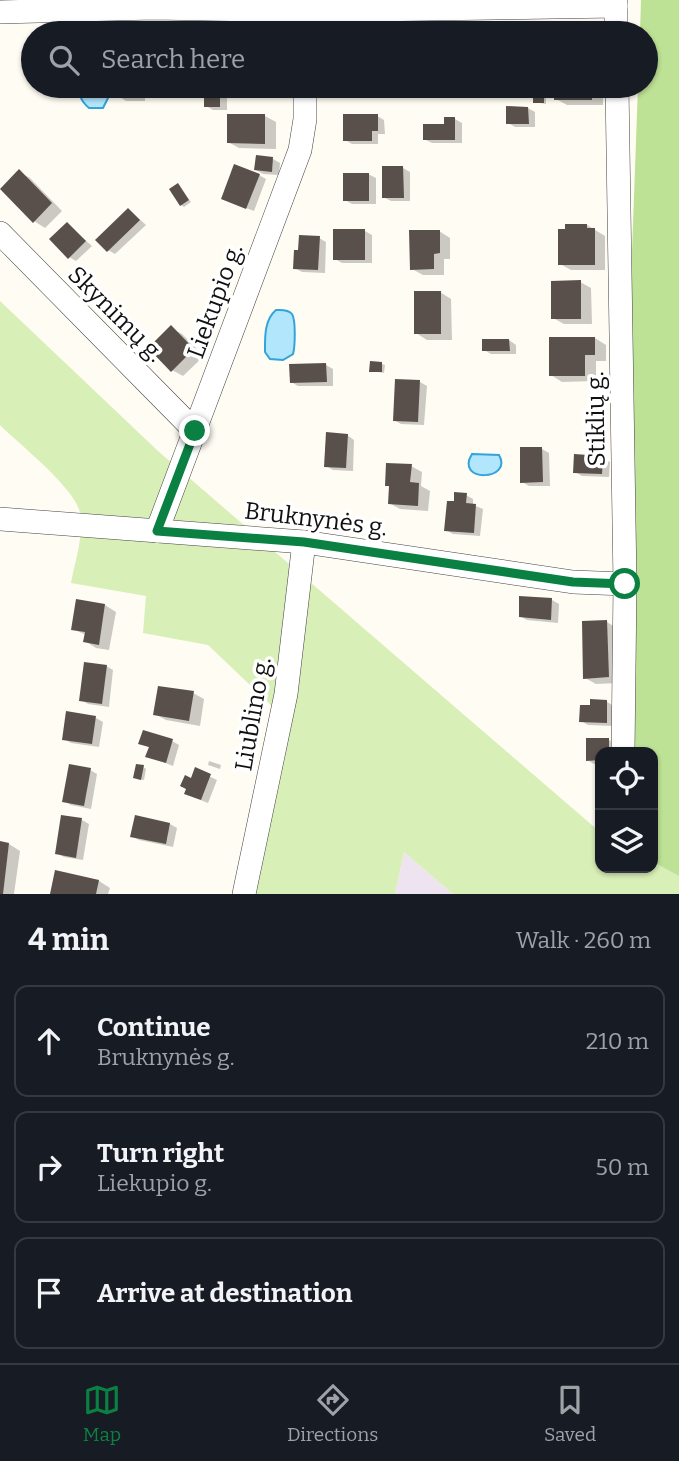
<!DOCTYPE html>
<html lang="en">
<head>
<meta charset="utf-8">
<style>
	body { margin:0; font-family:Bitter,serif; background:#242831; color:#f1f3f6 }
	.controls { position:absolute; right:21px; bottom:21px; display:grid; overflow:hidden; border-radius:14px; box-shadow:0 2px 5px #0004 }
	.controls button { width:63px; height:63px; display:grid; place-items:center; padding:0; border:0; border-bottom:2px solid #363941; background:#171b24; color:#f1f3f6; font:35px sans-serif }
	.stop { position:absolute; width:21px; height:21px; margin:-16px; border:5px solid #0b8043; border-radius:50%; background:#fff }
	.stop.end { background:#0b8043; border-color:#fff; box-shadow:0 2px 7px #0008 }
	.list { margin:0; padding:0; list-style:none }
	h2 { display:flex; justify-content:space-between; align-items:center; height:91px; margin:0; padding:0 28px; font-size:30px }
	h2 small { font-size:23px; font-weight:400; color:#9ea1a6 }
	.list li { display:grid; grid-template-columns:46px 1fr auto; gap:21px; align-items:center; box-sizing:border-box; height:112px; margin:0 14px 14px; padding:0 14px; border:2px solid #363941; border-radius:14px }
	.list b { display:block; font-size:26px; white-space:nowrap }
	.list p { margin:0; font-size:23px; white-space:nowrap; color:#9ea1a6 }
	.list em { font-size:23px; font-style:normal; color:#9ea1a6 }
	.icon { flex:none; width:38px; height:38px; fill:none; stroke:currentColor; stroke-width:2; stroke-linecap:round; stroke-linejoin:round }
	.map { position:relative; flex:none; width:679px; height:894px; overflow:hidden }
	.search { position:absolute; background:#171b24; box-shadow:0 2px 5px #0004; left:21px; right:21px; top:21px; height:77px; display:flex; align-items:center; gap:18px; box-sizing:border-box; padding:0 24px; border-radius:38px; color:#9ea1a6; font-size:26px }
	.sheet { height:469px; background:#171b24 }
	nav { display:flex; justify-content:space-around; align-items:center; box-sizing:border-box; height:98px; border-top:2px solid #363941; background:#171b24; font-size:19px; color:#9ea1a6 }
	nav a { display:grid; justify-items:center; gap:4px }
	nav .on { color:#0b8043 }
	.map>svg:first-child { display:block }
	.industrial { fill:#ede4ef }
	.green { fill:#d8efb7 }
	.forest { fill:#bde195 }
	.water { fill:#b2e6fc; stroke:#31a4db; stroke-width:2 }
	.shadow { fill:#0003 }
	.building { fill:#5a504b }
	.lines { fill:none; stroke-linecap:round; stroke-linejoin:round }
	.minor-casing { stroke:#434343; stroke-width:24 }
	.minor { stroke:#fff; stroke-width:23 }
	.route { stroke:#0b8043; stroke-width:9 }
	.labels { text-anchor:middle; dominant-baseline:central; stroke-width:7; stroke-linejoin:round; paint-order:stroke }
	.street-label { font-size:24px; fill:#101010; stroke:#fff }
</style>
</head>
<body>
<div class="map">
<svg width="679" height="894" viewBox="0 0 679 894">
	<rect width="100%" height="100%" fill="#fffcf3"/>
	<polygon class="industrial" points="404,852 453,894 395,894"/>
	<path class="green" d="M 0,301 L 158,451 L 600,832 L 600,868 L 653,868 L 653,862 L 679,876 L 679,894 L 453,894 L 404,852 L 395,894 L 237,894 L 274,708 L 208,645 L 143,633 L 146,596 L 71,583 C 75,561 84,536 80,513 C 76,489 19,444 0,425 Z"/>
	<polygon class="forest" points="641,0 679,0 679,876 653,862 653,752 614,752 638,86 646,86 646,33 640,33"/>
	<g class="water">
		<path d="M 81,86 L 106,86 L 108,98 L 103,108 L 89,108 C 82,102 77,95 81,86 Z"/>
		<path d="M 276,310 C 281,310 288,309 292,314 C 296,320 295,347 293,354 L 283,360 L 270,359 L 265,352 C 265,338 264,320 276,310 Z"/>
		<path d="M 472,454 L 499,455 C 514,481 454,483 472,454 Z"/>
	</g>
	<g class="shadow">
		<polygon points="115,86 145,86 145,101 126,101 115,94"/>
		<polygon points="239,86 277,86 277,97 250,97 239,90"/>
		<polygon points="534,86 546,86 546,104 534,102"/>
		<polygon points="556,86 603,86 603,105 567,105 556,99"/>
		<polygon points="220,91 227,95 227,110 213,110 206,106"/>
		<polygon points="528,108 535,112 535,127 515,127 508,123"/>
		<polygon points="265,116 276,122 276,149 239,148 228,142"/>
		<polygon points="377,116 384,120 385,134 378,134 378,144 352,144 345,140"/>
		<polygon points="455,119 462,123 462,143 432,143 424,139"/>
		<polygon points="273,159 280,163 279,175 263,174 256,170"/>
		<polygon points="403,168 410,172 410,201 391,201 383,197"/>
		<polygon points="19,172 30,178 62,211 45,228 34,221"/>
		<polygon points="368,174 376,178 376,204 352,204 345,200"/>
		<polygon points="259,175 266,179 254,211 230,202"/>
		<polygon points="178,185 191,202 184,207 181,205"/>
		<polygon points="129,210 146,225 115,254 108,250"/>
		<polygon points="67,224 92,246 76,261 69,257"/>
		<polygon points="587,225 605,236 605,270 571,270 560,264"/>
		<polygon points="365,231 372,235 372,263 342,263 335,259"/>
		<polygon points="439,231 450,238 450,259 444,259 444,275 423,275 412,269"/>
		<polygon points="319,238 326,242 325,273 302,272 295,268"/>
		<polygon points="580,282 591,288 592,324 564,324 553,318"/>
		<polygon points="440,292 451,299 452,340 427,340 416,333"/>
		<polygon points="171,328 182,334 204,356 183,376 172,370"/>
		<polygon points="595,338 606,345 606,361 596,361 596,381 562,382 551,375"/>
		<polygon points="509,340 516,345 516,354 491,354 484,350"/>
		<polygon points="382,364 385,365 384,373 371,371"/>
		<polygon points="326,365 333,369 333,386 298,386 291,382"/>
		<polygon points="420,382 427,386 424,425 401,424 394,420"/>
		<polygon points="347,435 354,440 353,471 333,470 326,466"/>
		<polygon points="542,449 549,453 550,486 529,486 522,482"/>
		<polygon points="602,458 610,462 609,477 582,476 575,472"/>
		<polygon points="411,466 422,472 421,486 430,491 428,511 400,509 389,503 390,487 387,485"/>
		<polygon points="466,495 473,499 473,505 483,509 480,536 453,534 446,530 455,503"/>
		<polygon points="521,597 552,600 559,604 558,623 527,620 520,616"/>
		<polygon points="78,601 105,605 116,612 109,650 96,648 85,641 86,635 73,629"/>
		<polygon points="607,622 618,629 619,683 596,684 585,678"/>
		<polygon points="106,666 113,670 109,707 88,704 81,700"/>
		<polygon points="193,693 204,699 200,726 166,720 155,714"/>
		<polygon points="607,702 614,706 614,726 588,725 581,721 591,707"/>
		<polygon points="96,718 103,722 99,747 71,743 64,739"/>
		<polygon points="609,740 616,744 616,752 600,752 600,764 594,764 587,760"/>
		<polygon points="172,741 179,745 173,766 147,756 150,748 140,743"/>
		<polygon points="209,761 221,765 220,769 208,765"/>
		<polygon points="143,767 146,769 144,780 137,779"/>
		<polygon points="90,770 97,774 91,809 71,805 64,801"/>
		<polygon points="196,770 217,780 208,803 193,797 192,780"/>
		<polygon points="62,817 82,820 89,824 83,860 64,857 57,853"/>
		<polygon points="136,817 170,824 177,828 173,847 139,840 132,836"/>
		<polygon points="0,843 9,844 20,851 14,894 0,894"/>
		<polygon points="56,872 99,881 110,888 108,894 52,894"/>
	</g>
	<g class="building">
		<polygon points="113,86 134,86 134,96 113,95"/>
		<polygon points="237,86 266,86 266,92 237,91"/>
		<rect x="533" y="86" width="11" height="17"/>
		<rect x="554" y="86" width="38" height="14"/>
		<rect x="204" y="90" width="16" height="17"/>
		<polygon points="506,106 528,107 529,124 506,124"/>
		<polygon points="227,114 265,114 265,144 227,143"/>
		<polygon points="343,114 378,114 378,131 372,131 372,141 343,141"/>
		<polygon points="444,117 455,117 455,140 423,140 423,124 444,124"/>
		<polygon points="256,155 273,157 272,172 254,170"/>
		<polygon points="234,164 260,174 246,209 221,199"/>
		<polygon points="382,166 403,166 404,198 382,198"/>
		<polygon points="19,169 52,203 33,223 0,189"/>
		<rect x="343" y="173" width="26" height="28"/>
		<polygon points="178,183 189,200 180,206 169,189"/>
		<polygon points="128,208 140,220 107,252 95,240"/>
		<polygon points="67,222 86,241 68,259 49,239"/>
		<polygon points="565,224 587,224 587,228 595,228 595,265 558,265 558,229 565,229"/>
		<rect x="333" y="229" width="32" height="31"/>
		<polygon points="409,230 440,230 440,253 434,254 434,269 410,270"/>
		<polygon points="299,235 320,236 318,270 293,269 294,250 298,250"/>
		<polygon points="581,280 581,319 551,319 551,281"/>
		<rect x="414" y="291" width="27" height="43"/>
		<polygon points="171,325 194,349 171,372 148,348"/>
		<polygon points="549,337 595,337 595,355 585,355 585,376 549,376"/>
		<polygon points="482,339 509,339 510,351 482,351"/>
		<polygon points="370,361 382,362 382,372 369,372"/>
		<polygon points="326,363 327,382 290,383 289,364"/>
		<polygon points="395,379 420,380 418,422 393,421"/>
		<polygon points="326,432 348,434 346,468 324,467"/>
		<polygon points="520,447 542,447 543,482 520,483"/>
		<polygon points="574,454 603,456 602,474 573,473"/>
		<polygon points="386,463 412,464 410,482 419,483 418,506 388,504 389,486 385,486"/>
		<polygon points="454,492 467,493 466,503 476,504 474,533 444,531 447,501 454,501"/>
		<polygon points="519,596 552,598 551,620 519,617"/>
		<polygon points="76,599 105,604 99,645 83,642 85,632 71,630"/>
		<polygon points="607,620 609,677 583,679 582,621"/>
		<polygon points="84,662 107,665 102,704 79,701"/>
		<polygon points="158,686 194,691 189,721 153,715"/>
		<polygon points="590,699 607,700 607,723 579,722 580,705 590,705"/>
		<polygon points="66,711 96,716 92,744 62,740"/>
		<polygon points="143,730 173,739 166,763 145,757 149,747 138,744"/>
		<polygon points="586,738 609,738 609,752 600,752 600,760 586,761"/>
		<polygon points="69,764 91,768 84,806 62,802"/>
		<polygon points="136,764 144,765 141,780 133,778"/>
		<polygon points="195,767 211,774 201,800 184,794 186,789 180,786 185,775 191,778"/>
		<polygon points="61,815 82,818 76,858 55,854"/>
		<polygon points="135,815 170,823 166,844 130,837"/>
		<polygon points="0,841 9,843 3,894 0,894"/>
		<polygon points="55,870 99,880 96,894 50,894"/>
	</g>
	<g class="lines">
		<g class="minor-casing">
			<g id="minor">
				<polyline points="616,0 616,33"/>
				<polyline points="0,12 154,8 305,11 616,6"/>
				<polyline points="617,86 625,584 623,752"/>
				<polyline points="0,233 195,431"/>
				<polyline points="0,519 304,542 573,582 625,584"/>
				<polyline points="157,531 300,150 305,119 305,86"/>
				<polyline points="244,894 286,694 304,542"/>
			</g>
		</g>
		<use href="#minor" class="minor"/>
	</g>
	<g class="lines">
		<polyline class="route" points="195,431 157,531 304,542 573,582 625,584"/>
	</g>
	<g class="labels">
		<g class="street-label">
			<text transform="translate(215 301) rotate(-70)">Liekupio g.</text>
			<text transform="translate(116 314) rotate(45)">Skynimų g.</text>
			<text transform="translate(596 419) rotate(-91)">Stiklių g.</text>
			<text transform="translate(316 519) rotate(7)">Bruknynės g.</text>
			<text transform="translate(253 714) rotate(-80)">Liublino g.</text>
		</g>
	</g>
</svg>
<div class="controls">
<button><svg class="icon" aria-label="locate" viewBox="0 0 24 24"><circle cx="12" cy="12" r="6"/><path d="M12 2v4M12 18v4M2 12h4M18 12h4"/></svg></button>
<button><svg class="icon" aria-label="layers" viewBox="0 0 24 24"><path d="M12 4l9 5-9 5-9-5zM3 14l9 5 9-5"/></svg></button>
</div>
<div class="stop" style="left:625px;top:584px"></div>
<div class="stop end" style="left:195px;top:431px"></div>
<div class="search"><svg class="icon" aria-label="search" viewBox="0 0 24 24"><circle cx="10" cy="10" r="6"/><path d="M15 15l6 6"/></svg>Search here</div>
</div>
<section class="sheet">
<h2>4 min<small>Walk · 260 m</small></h2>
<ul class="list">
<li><svg class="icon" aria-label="ahead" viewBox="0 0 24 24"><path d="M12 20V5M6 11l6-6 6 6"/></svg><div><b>Continue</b><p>Bruknynės g.</p></div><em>210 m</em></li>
<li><svg class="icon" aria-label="right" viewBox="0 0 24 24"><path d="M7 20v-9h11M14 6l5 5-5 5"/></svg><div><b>Turn right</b><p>Liekupio g.</p></div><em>50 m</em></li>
<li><svg class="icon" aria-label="arrive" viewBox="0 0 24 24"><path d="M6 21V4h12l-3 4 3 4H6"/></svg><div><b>Arrive at destination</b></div></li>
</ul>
</section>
<nav>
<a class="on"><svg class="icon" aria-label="map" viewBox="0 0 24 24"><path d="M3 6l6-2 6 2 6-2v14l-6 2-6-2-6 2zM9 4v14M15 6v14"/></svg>Map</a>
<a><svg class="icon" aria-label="directions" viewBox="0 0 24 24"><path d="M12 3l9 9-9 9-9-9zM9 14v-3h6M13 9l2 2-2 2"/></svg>Directions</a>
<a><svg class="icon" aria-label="saved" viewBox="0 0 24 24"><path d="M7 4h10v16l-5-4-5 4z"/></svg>Saved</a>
</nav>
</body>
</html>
